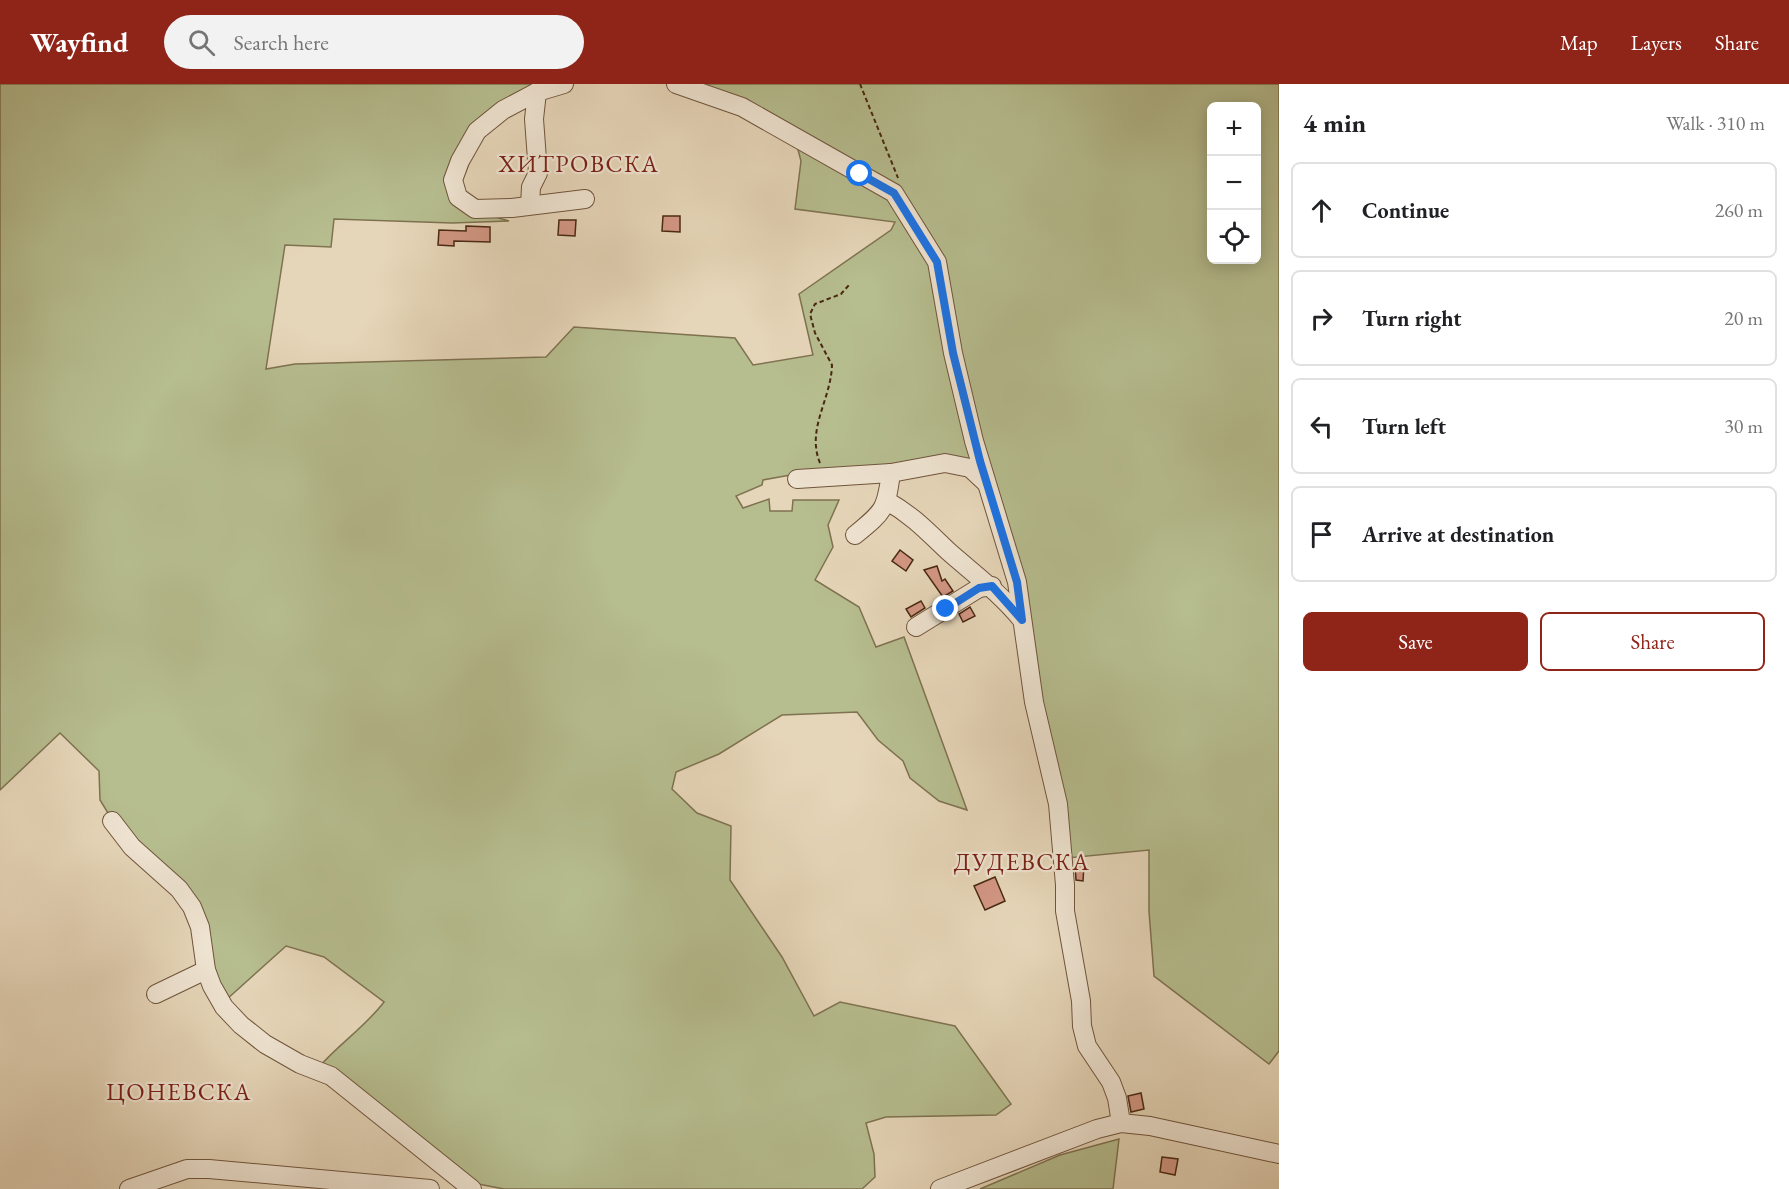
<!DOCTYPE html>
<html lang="en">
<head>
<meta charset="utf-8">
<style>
	body { margin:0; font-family:"EB Garamond",serif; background:#f2f2f2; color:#202124 }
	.controls { position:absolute; right:18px; top:18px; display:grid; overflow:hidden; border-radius:9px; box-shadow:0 3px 15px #0003 }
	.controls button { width:54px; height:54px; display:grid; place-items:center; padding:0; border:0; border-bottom:2px solid #e0e0e0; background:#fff; color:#202124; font:30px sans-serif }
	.stop { position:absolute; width:18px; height:18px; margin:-14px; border:4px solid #1a73e8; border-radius:50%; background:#fff }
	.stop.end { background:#1a73e8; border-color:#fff; box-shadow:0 2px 6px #0008 }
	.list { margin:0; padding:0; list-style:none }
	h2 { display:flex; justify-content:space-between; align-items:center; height:78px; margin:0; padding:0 24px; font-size:26px }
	h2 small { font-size:20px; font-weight:400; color:#757577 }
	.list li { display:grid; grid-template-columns:39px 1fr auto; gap:18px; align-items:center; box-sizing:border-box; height:96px; margin:0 12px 12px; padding:0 12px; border:2px solid #e0e0e0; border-radius:9px }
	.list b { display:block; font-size:22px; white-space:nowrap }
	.list em { font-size:20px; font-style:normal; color:#757577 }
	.actions { display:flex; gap:12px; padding:18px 24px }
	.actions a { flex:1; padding:14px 0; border:2px solid #8f2418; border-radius:9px; text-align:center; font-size:21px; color:#8f2418 }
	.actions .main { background:#8f2418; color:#fff }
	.icon { flex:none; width:33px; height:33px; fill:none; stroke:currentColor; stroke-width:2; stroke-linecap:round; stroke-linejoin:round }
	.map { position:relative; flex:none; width:1279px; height:1105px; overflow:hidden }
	header { display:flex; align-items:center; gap:36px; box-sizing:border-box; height:84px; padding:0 30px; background:#8f2418; color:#fff }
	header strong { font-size:28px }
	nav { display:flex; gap:33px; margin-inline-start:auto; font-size:21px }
	.search { width:420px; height:54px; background:#f2f2f2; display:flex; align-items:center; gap:15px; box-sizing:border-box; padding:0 21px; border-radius:33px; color:#757577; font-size:22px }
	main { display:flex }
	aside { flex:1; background:#fff }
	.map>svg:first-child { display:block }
	.green { fill:#b6bd8f; stroke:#7f7250; stroke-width:1.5; fill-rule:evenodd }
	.building { fill:#d39784; stroke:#482812; stroke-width:1.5 }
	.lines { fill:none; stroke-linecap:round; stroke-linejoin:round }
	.minor-casing { stroke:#70543c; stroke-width:20 }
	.path { stroke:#482812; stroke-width:2; stroke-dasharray:4.5 3; stroke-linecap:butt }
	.minor { stroke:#efe4d2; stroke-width:18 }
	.route { stroke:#1a73e8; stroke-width:8 }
	.labels { text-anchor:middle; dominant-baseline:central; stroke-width:4.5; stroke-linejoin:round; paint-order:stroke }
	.neighbourhood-label { font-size:24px; letter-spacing:1.5px; fill:#7a1f14; stroke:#efe4d2 }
</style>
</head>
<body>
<header>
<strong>Wayfind</strong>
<div class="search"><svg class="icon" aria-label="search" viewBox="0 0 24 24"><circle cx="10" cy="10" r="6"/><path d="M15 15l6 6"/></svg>Search here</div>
<nav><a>Map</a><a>Layers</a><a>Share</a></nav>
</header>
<main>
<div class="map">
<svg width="1279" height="1105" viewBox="0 0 1279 1105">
	<rect width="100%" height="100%" fill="#e6d6b9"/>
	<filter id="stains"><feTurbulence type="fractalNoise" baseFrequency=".00333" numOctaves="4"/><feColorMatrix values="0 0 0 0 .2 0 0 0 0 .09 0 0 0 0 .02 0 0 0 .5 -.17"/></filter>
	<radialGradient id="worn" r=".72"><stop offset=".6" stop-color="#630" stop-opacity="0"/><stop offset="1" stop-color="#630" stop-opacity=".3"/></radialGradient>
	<g class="green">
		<path d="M 0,0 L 558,0 L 487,36 L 456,111 L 478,128 L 509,137 L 452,139 L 334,135 L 331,163 L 285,161 L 266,285 L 295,280 L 546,273 L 574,243 L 735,254 L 753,281 L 813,271 L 799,210 L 891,146 L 895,138 L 795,125 L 801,77 L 796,58 L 678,0 L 1279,0 L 1279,967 L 1269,980 L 1154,892 L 1149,827 L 1149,766 L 1067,774 L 1021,517 L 976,386 L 796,390 L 763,396 L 762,401 L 736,412 L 743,424 L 769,415 L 770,427 L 792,427 L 793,416 L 839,416 L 828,441 L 833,463 L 815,496 L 859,523 L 876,563 L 904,553 L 967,726 L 939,717 L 910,694 L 903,677 L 878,656 L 857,628 L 782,631 L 719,670 L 676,688 L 672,705 L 697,729 L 731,742 L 730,796 L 782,873 L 814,932 L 840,918 L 955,942 L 1011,1020 L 996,1031 L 886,1033 L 866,1039 L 874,1070 L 875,1093 L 862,1105 L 504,1105 L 468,1098 L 320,982 C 340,959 365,943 384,918 L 324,873 L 286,862 L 226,916 L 219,907 L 200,833 L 119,747 L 100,716 L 99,687 L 60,649 L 0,706 ZM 1212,22 L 1256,22 L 1256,176 L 1212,176 Z"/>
		<polygon points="1119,1055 1113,1105 980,1105 1060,1071"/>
	</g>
	<g class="building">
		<polygon points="663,132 680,132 680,148 662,147"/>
		<polygon points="559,136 576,136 575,152 558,151"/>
		<polygon points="466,142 490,143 490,158 454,157 454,162 438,161 439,146 466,147"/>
		<polygon points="900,466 913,476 906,487 892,477"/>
		<polygon points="937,482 942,497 945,495 953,507 943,513 924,486"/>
		<polygon points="921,517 925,524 911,533 906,525"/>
		<polygon points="970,523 975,532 963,538 959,530"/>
		<polygon points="1075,781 1084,781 1083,797 1076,796"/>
		<polygon points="995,793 1005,817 985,826 974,802"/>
		<polygon points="1141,1009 1144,1025 1131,1028 1128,1012"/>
		<polygon points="1162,1073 1178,1075 1175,1091 1160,1088"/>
	</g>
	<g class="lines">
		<g class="minor-casing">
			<g id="minor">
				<polyline points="564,0 537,8 503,26 477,47 460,77 453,96 458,113 475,125 512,124 585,115"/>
				<polyline points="676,0 742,23 894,109 937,178 953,269 974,357 1017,498 1034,618 1058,720 1065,801 1065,827 1081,917 1082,942 1087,962 1111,998 1117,1014 1121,1039"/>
				<polyline points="530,121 531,103 538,89 534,35 537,8"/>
				<polyline points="797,395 891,389 945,379 970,384 985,398"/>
				<path d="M 887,417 C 912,431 927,447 948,467 C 974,490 1000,509 1022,536"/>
				<path d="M 855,451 C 884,427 886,426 891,389"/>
				<polyline points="916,543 979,504 992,502"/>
				<polyline points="112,737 132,763 179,805 192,823 200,843 206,886 212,902 224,923 241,941 265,960 300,980 331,992 472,1105"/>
				<polyline points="156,910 206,886"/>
				<polyline points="129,1105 187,1085 209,1085 430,1105"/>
				<polyline points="940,1105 1097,1045 1121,1039 1150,1042 1279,1070"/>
			</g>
		</g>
		<g class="path">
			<polyline points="860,0 898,94"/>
			<path d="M 820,379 C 806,345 831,316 832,281 L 815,249 L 810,230 L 815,220 L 841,210 L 849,201"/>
		</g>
		<use href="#minor" class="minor"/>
	</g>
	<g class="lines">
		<polyline class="route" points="860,90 894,109 937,178 953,269 980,377 1017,498 1022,536 992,502 979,504 946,525"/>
	</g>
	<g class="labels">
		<g class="neighbourhood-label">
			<text x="579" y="79">ХИТРОВСКА</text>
			<text x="1022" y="777">ДУДЕВСКА</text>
			<text x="179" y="1007">ЦОНЕВСКА</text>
		</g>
	</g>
	<rect width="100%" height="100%" filter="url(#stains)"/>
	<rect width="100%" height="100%" fill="url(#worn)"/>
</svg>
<div class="controls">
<button>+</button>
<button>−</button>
<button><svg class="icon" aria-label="locate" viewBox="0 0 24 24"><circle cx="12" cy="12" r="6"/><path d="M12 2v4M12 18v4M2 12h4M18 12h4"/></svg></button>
</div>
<div class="stop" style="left:860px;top:90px"></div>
<div class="stop end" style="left:946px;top:525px"></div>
</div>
<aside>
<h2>4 min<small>Walk · 310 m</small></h2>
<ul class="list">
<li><svg class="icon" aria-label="ahead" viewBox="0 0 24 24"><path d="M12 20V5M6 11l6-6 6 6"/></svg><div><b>Continue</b></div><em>260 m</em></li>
<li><svg class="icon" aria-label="right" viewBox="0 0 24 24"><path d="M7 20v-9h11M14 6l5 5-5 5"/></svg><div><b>Turn right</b></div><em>20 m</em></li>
<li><svg class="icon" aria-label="left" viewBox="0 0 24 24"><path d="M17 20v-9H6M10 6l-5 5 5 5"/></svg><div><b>Turn left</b></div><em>30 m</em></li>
<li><svg class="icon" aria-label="arrive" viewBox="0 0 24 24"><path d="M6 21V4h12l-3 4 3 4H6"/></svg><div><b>Arrive at destination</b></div></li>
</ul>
<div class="actions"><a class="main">Save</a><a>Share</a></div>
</aside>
</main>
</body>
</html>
